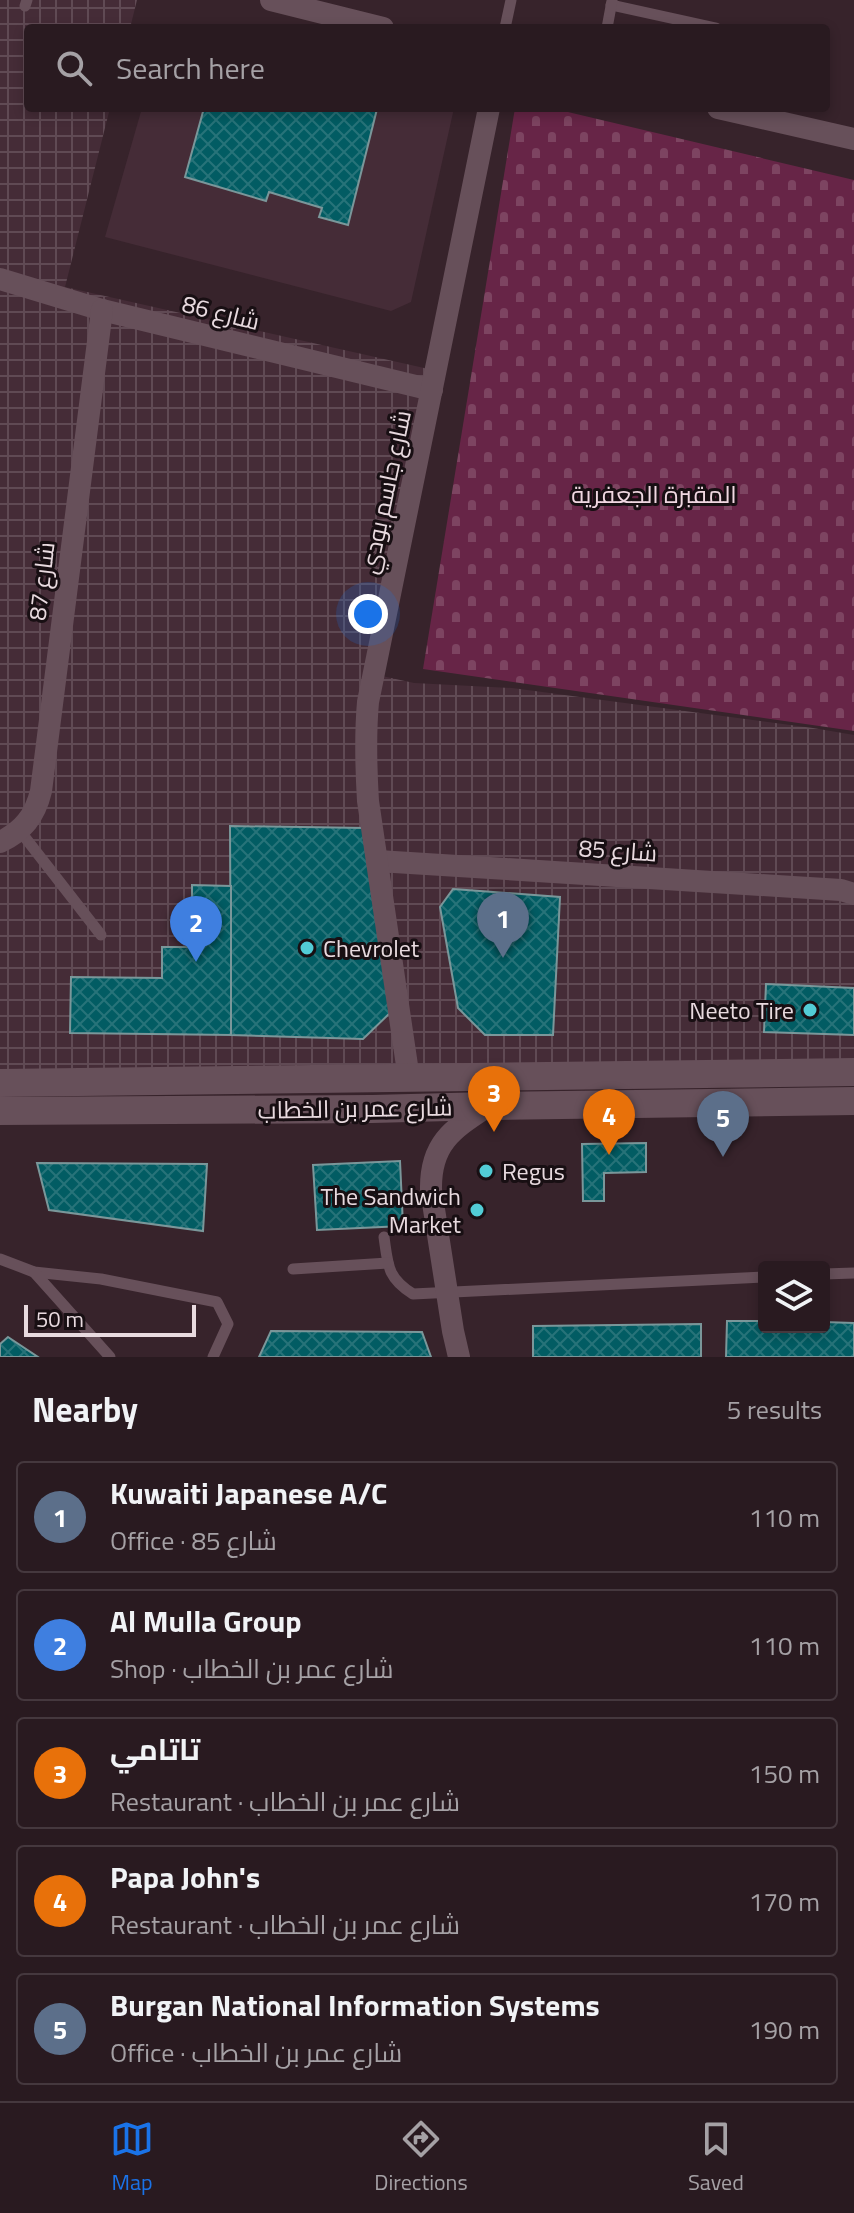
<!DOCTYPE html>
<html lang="en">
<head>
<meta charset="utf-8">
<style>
	body { margin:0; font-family:"Titillium Web",Cairo,sans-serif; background:#35272d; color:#f1f3f6 }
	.controls { position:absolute; right:24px; bottom:24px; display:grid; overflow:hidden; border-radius:8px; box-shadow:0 4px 12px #0003 }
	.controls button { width:72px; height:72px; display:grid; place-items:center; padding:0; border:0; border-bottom:2px solid #45383e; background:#291a20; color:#f1f3f6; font:40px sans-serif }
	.scale { position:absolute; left:24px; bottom:20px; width:172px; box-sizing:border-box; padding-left:8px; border:4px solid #e8dadf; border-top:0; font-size:22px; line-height:28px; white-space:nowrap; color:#e8dadf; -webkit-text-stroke:6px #180f13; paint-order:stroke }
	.you { position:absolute; left:368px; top:614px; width:28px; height:28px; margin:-20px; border:6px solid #fff; border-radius:50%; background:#1a73e8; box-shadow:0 0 0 12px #1a73e833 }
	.badge { display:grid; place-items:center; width:52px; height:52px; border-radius:50%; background:#1a73e8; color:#fff; font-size:26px; font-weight:700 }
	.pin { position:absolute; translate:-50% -66px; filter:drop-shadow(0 2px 4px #0008) }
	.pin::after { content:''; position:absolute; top:42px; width:28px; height:24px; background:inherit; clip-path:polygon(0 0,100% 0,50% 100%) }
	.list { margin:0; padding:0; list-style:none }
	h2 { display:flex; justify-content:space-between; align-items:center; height:104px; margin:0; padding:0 32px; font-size:34px }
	h2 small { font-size:26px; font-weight:400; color:#a5a1a5 }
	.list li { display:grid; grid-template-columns:52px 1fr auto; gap:24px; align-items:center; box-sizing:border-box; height:112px; margin:0 16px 16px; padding:0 16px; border:2px solid #45383e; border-radius:8px }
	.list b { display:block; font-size:30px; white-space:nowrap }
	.list p { margin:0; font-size:26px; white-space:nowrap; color:#a5a1a5 }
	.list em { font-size:26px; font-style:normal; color:#a5a1a5 }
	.icon { flex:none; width:44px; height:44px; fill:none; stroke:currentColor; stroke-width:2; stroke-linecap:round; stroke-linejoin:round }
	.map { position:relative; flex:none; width:854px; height:1357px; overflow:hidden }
	.search { position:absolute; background:#291a20; box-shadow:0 4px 12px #0003; left:24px; right:24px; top:24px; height:88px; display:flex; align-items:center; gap:20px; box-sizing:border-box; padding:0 28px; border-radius:8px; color:#a5a1a5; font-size:30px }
	.sheet { height:744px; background:#291a20 }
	nav { display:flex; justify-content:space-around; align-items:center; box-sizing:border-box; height:112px; border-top:2px solid #45383e; background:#291a20; font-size:22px; color:#a5a1a5 }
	nav a { display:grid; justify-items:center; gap:4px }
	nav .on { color:#1a73e8 }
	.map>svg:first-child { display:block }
	.built { fill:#452c37 }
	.industrial { fill:url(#industrial-grid) }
	.cemetery { fill:url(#cemetery-stones) }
	.building { fill:url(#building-cross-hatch); stroke:#7a979a; stroke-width:2 }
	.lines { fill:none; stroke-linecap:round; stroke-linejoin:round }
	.service { stroke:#67505a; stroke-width:11 }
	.minor { stroke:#67505a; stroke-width:22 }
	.tertiary { stroke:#67505a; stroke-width:28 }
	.poi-dot { fill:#52ccd6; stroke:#180f13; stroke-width:3 }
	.labels { text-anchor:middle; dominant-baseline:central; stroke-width:6; stroke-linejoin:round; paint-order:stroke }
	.street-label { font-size:24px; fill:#e8dadf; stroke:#180f13 }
	.park-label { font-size:24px; fill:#f0d7e1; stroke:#180f13 }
	.poi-label { font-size:24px; fill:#e8dadf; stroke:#180f13; text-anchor:start }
</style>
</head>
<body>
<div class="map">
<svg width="854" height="1357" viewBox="0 0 854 1357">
	<defs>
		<pattern id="industrial-grid" width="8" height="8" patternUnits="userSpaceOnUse" patternTransform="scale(2)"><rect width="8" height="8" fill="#452c37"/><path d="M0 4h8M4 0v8" fill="none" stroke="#604a54"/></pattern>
		<pattern id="cemetery-stones" width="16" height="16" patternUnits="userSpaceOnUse" patternTransform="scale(2)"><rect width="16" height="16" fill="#672547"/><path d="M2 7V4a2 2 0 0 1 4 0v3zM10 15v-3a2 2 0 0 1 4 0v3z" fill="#7d4461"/></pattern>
		<pattern id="building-cross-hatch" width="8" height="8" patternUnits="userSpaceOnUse" patternTransform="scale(2)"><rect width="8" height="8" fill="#025c63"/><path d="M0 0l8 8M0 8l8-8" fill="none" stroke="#277379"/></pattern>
	</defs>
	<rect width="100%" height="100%" fill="#37232b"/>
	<polygon class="built" points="142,108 454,108 411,302 391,311 105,237"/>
	<polygon class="industrial" points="0,0 137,0 130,28 28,28 28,108 110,108 65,287 433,370 382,676 414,683 512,688 813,728 854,735 854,1074 0,1086"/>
	<polygon class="cemetery" points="515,108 551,108 854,180 854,731 423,669"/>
	<g class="building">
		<polygon points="204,108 377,109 348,225 319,217 322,208 269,192 266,201 185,177"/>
		<polygon points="230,826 365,828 393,1010 363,1039 231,1035"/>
		<polygon points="192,885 231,886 231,1035 70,1033 71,977 162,978 162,947 192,947"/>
		<polygon points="453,889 560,897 553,1035 485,1035 458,1008 440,907"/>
		<polygon points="766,984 854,988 854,1035 764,1032"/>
		<polygon points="646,1143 646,1172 604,1173 604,1201 583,1201 582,1144"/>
		<polygon points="400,1161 403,1226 317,1230 313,1165"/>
		<polygon points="37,1163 207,1164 203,1231 49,1210"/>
		<polygon points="727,1321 764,1321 764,1327 824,1327 824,1322 854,1323 854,1357 726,1357"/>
		<polygon points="701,1324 701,1357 533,1357 533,1326"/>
		<polygon points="271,1331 422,1332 431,1357 259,1357"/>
		<polygon points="8,1337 38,1357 0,1357 0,1344"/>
	</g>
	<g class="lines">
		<g class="service">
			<polyline points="611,5 716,28"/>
			<polyline points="25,6 27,0"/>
			<polyline points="505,28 511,0"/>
			<polyline points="607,28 612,1"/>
			<polyline points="20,831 101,935"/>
			<path d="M 384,1237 C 388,1265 387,1278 413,1294 L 764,1277"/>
			<polyline points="0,1259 34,1272 101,1279 217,1302 228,1324 213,1357"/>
			<polyline points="293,1269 388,1263"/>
			<polyline points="34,1272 110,1357"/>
			<polyline points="824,1274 854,1273"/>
		</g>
		<g class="minor">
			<polyline points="271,0 383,28"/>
			<polyline points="718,108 854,139"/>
			<polyline points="0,279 102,310 432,390"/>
			<path d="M 0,842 C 23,831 35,816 41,791 L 102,310"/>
			<polyline points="378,861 841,890 854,894"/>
			<path d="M 409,1079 L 368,801 C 366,768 365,736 368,702 L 489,108"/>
			<path d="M 459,1357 L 453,1331 L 431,1190 C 430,1143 453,1129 488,1106"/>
		</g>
		<g class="tertiary">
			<polyline points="0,1083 854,1072"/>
			<polyline points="0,1111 372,1109 488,1106 854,1101"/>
		</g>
	</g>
	<g class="poi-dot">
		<circle cx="307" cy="948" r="8"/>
		<circle cx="810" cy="1010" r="8"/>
		<circle cx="486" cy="1171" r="8"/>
		<circle cx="477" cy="1210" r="8"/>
	</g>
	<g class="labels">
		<g class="street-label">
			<text transform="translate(221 312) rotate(14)">شارع 86</text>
			<text transform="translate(385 492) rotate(-78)">شارع جاسم بودي</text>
			<text transform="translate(41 581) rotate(-83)">شارع 87</text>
			<text transform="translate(618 850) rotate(4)">شارع 85</text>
			<text transform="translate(355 1108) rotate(-1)">شارع عمر بن الخطاب</text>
		</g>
		<g class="park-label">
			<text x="654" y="494">المقبرة الجعفرية</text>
		</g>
		<g class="poi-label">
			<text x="323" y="948">Chevrolet</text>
			<text x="794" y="1010" text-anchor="end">Neeto Tire</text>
			<text x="502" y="1171">Regus</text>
			<text x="461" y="1196" text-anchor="end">The Sandwich<tspan x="461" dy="28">Market</tspan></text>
		</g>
	</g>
</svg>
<div class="controls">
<button><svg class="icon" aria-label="layers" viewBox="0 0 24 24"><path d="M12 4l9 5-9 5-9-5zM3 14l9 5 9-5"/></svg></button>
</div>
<div class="scale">50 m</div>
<div class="you"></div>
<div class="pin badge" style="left:503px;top:958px;background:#5c6f8a">1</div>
<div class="pin badge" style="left:196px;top:962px;background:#3f7fe0">2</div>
<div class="pin badge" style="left:494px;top:1132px;background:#e8710a">3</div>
<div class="pin badge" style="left:609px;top:1155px;background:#e8710a">4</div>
<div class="pin badge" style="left:723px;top:1157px;background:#5c6f8a">5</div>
<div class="search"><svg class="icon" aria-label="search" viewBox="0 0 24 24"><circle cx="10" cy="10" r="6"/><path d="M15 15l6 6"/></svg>Search here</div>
</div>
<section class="sheet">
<h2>Nearby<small>5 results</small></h2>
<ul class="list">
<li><span class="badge" style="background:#5c6f8a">1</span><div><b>Kuwaiti Japanese A/C</b><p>Office · شارع 85</p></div><em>110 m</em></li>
<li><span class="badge" style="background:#3f7fe0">2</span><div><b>Al Mulla Group</b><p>Shop · شارع عمر بن الخطاب</p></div><em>110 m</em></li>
<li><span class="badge" style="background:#e8710a">3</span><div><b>تاتامي</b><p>Restaurant · شارع عمر بن الخطاب</p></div><em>150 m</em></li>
<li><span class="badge" style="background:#e8710a">4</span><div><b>Papa John's</b><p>Restaurant · شارع عمر بن الخطاب</p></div><em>170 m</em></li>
<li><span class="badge" style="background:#5c6f8a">5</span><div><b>Burgan National Information Systems</b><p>Office · شارع عمر بن الخطاب</p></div><em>190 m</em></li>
</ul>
</section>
<nav>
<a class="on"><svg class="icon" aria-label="map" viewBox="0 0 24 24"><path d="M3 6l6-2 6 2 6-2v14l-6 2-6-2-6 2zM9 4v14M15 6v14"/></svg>Map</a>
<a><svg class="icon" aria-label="directions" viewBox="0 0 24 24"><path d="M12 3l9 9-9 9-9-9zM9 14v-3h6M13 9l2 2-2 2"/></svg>Directions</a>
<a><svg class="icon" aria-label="saved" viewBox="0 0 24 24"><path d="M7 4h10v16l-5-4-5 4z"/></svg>Saved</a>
</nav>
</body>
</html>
